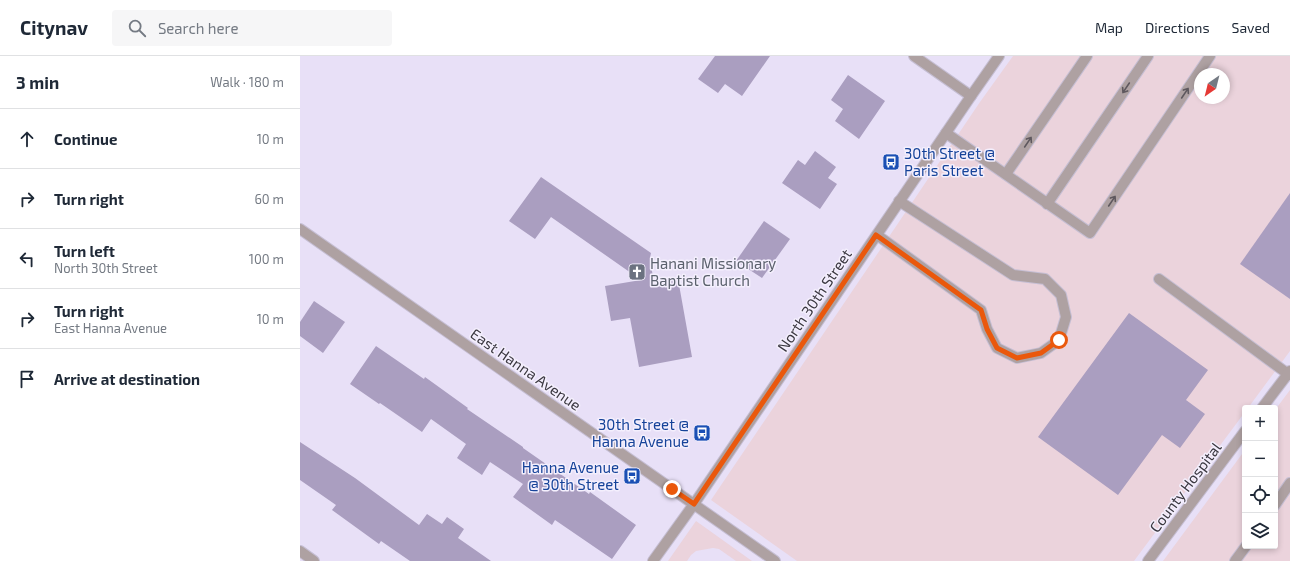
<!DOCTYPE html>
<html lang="en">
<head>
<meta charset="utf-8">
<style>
	body { margin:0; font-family:"Exo 2",sans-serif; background:#f6f6f7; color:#1f2937 }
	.controls { position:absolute; right:12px; bottom:12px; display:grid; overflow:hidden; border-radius:4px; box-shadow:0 2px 6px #0003 }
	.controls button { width:36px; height:36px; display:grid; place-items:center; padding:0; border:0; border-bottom:1px solid #e0e1e3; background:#fff; color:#1f2937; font:20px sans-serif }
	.compass { position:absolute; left:894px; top:12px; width:36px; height:36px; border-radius:50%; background:#fff; box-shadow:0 2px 6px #0003; rotate:215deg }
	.stop { position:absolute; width:12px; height:12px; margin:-9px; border:3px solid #ea580c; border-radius:50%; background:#fff }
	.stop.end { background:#ea580c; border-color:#fff; box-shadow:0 1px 4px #0008 }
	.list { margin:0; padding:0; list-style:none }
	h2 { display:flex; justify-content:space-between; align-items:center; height:52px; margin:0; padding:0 16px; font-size:17px }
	h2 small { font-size:13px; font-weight:400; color:#747a83 }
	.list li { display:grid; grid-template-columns:26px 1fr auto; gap:12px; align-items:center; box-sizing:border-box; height:60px; padding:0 16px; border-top:1px solid #e0e1e3 }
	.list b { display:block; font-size:15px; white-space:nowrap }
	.list p { margin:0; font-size:13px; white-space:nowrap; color:#747a83 }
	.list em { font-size:13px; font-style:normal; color:#747a83 }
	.icon { flex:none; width:22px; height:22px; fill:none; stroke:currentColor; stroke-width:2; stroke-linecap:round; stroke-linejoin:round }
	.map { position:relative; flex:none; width:990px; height:505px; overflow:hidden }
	header { display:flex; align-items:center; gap:24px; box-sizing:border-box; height:56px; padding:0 20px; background:#fff; border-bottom:1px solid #e0e1e3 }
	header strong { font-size:19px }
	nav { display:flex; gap:22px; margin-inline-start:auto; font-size:14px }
	.search { width:280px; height:36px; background:#f6f6f7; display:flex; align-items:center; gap:10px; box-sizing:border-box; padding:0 14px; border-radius:4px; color:#747a83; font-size:15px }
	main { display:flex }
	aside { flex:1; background:#fff }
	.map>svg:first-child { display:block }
	.industrial { fill:#ebd3dc; fill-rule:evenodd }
	.building { fill:#aa9ec0 }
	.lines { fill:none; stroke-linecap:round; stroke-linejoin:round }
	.service-casing { stroke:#c5bed3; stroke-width:12 }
	.minor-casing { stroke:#c5bed3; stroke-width:12 }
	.tertiary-casing { stroke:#c5bed3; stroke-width:12 }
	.service { stroke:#aea1a2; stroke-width:10 }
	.minor { stroke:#aea1a2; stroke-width:10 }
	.tertiary { stroke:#aea1a2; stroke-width:10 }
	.oneway { stroke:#5e585e }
	.route { stroke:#ea580c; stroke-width:5 }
	.labels { text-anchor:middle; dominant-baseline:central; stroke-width:3; stroke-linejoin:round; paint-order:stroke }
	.transit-label { font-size:15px; fill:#164399; stroke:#f4effd; text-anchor:end }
	.worship-label { font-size:15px; fill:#5b616d; stroke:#f4effd; text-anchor:start }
	.street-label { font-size:15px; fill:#3b3841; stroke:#f4effd }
</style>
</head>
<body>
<header>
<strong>Citynav</strong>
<div class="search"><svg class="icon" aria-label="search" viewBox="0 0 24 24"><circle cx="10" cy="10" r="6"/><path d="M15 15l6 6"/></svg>Search here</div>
<nav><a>Map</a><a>Directions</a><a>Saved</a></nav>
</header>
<main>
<aside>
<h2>3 min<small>Walk · 180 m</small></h2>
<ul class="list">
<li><svg class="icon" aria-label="ahead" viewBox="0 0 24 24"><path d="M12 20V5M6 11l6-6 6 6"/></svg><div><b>Continue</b></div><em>10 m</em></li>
<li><svg class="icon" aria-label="right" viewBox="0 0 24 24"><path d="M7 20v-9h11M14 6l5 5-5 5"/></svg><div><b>Turn right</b></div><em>60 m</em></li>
<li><svg class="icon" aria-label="left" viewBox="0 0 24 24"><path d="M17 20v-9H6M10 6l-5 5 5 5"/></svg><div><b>Turn left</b><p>North 30th Street</p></div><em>100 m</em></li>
<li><svg class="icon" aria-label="right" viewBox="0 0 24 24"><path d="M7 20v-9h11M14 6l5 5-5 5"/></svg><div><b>Turn right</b><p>East Hanna Avenue</p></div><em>10 m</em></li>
<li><svg class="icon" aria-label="arrive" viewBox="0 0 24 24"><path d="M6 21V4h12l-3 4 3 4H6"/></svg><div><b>Arrive at destination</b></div></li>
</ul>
</aside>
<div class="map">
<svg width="990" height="505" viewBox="0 0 990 505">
	<rect width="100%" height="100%" fill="#e8e0f7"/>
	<g class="industrial">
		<path d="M 713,0 L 990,0 L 990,295 L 948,352 L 945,352 L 945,356 L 834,505 L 497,505 L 411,444 L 680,46 ZM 900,18 L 924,18 L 924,42 L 900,42 Z"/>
		<polygon points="990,334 990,505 863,505 945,394 945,490 975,490 975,354"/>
		<polygon points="396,465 452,505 436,505 419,493 413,492 396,495 391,499 387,505 368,505"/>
	</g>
	<g class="building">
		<polygon points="415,0 470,0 442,40 425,28 418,37 398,23"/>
		<polygon points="548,19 585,45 559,83 535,65 543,53 531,44"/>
		<polygon points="515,95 536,111 528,122 537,128 520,153 482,127 498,104 505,109"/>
		<polygon points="241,121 351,197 350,202 354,228 378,223 392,301 339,311 330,262 311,265 305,230 341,224 251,161 235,183 209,165"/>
		<polygon points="990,137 990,243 940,208"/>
		<polygon points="464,165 490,183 462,222 436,205"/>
		<polygon points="14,245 45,266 23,297 0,280 0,266"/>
		<polygon points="829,257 908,314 886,344 905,358 880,392 862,379 818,439 738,381"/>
		<polygon points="76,290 124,323 125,321 168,352 167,353 223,391 223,392 289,438 290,436 336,469 312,503 255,464 252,469 213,441 223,428 190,406 182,419 157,402 166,388 131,363 122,376 80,347 79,348 50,328"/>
		<polygon points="0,386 55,422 119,469 127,458 142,468 147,461 164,473 158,482 191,505 110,505 81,485 79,488 32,454 36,449 0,424"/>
	</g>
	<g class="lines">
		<g class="service-casing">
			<g id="service">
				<polyline points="646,77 790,177 910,0"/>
				<polyline points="706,118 787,0"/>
				<polyline points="747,148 848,0"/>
				<polyline points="577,179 681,254 687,273 697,292 717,302 741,297 759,284 766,261 761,239 745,223 713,219 599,145"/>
				<polyline points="859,223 988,318"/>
				<polyline points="975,449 990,427"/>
				<polyline points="935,505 946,490"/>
			</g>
		</g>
		<g class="minor-casing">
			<g id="minor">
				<polyline points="614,0 671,40"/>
				<polyline points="962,352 990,315"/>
				<polyline points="0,495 14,505"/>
				<polyline points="848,505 945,375"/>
			</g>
		</g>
		<g class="tertiary-casing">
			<g id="tertiary">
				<polyline points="0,173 475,505"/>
				<polyline points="353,505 394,448 671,40 699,0"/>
			</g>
		</g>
		<use href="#service" class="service"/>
		<use href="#minor" class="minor"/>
		<use href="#tertiary" class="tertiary"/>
	</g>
	<defs><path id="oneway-shaft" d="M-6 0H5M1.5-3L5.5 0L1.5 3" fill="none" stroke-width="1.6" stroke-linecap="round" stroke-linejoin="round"/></defs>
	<g class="oneway">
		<use href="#oneway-shaft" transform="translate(826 32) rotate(124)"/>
		<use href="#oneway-shaft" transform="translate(885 37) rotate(-56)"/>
		<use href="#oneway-shaft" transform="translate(728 86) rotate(-56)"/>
		<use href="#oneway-shaft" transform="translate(812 145) rotate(-56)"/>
	</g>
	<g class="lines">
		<polyline class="route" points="372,433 394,448 576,179 681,254 687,273 697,292 717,302 741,297 759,284"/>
	</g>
	<defs>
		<g id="bus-square" transform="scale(0.9)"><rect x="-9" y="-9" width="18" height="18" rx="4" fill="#1a4fb4" stroke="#f4effd"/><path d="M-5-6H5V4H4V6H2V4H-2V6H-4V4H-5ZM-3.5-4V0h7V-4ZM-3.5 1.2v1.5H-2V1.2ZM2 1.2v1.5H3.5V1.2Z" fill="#fff"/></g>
		<g id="church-square" transform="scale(0.9)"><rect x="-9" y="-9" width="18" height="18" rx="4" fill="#6b7280" stroke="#f4effd"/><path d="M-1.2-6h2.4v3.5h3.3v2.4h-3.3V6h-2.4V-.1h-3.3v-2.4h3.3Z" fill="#fff"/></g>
	</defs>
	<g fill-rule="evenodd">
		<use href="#bus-square" x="591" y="106"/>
		<use href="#church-square" x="337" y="216"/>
		<use href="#bus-square" x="402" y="377"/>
		<use href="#bus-square" x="332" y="420"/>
	</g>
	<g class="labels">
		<g class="transit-label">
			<text x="604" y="97" text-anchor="start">30th Street @<tspan x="604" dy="17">Paris Street</tspan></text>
			<text x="389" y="368">30th Street @<tspan x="389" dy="17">Hanna Avenue</tspan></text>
			<text x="319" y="411">Hanna Avenue<tspan x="319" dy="17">@ 30th Street</tspan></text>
		</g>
		<g class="worship-label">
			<text x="350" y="207">Hanani Missionary<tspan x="350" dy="17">Baptist Church</tspan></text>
		</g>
		<g class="street-label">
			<text transform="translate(514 244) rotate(-56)">North 30th Street</text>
			<text transform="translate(226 313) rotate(35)">East Hanna Avenue</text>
			<text transform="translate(885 431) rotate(-53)">County Hospital</text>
		</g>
	</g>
</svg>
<div class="controls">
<button>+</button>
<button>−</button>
<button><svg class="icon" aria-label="locate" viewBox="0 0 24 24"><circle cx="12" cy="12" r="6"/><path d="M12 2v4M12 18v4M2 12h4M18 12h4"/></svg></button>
<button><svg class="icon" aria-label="layers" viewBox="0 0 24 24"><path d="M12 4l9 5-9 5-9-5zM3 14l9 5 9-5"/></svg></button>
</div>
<svg class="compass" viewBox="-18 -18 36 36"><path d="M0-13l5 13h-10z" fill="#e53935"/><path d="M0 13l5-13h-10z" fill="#747a83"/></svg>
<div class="stop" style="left:759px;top:284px"></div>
<div class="stop end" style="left:372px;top:433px"></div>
</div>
</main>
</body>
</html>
